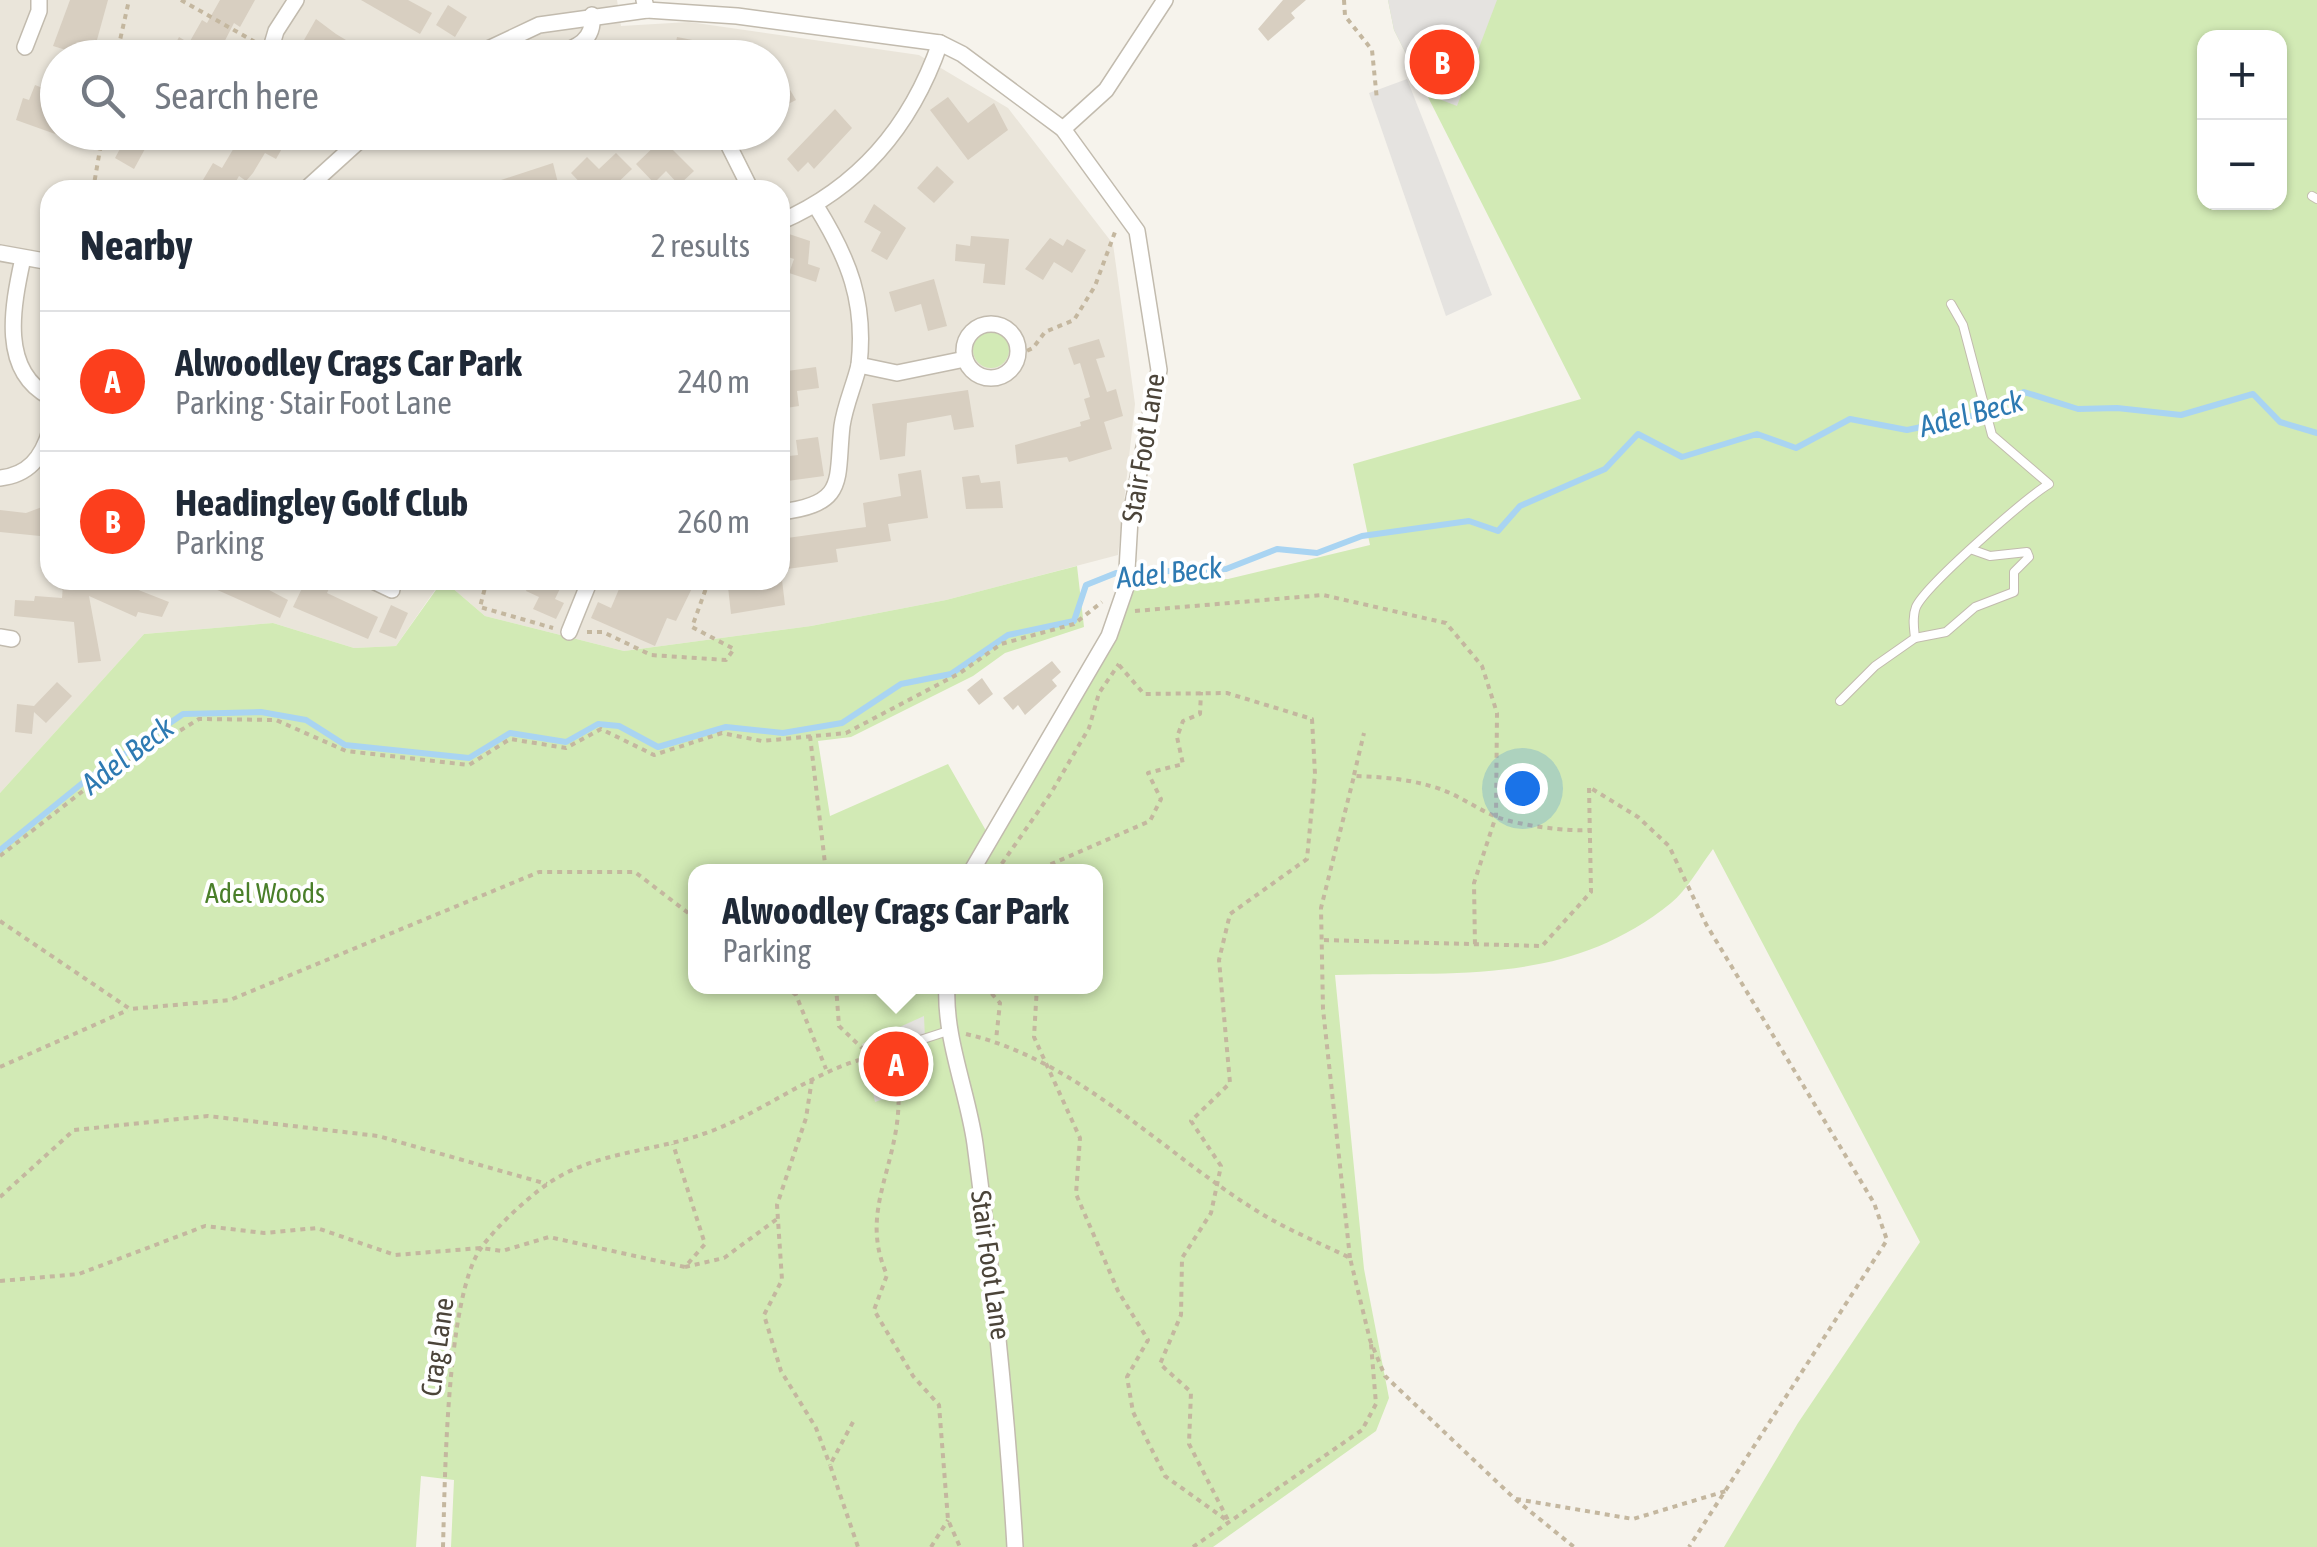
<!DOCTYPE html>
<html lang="en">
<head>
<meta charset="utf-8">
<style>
	body { margin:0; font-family:"Asap Condensed",sans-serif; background:#f2f2f3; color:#1f2937 }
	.controls { position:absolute; right:30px; top:30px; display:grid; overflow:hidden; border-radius:20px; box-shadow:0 2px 8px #0004 }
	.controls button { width:90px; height:90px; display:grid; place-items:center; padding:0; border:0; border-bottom:2px solid #e0e1e3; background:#fff; color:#1f2937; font:50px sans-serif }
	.you { position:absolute; left:1522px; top:788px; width:35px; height:35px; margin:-25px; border:8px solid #fff; border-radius:50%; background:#1a73e8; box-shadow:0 0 0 15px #1a73e833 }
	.badge { display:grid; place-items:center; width:65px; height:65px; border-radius:50%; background:#fc3f1d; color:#fff; font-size:32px; font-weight:700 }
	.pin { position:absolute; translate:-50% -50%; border:5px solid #fff; box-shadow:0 2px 10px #0006 }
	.popup { position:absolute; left:688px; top:864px; width:415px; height:130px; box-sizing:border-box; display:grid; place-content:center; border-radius:20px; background:#fff; filter:drop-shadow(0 2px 8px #0005); font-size:32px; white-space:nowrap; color:#747a83 }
	.popup b { font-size:38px; color:#1f2937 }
	.popup::after { content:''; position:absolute; left:50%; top:100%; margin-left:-20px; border:20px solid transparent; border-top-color:#fff }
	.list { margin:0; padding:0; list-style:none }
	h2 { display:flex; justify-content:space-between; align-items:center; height:130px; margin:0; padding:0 40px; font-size:42px }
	h2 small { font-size:32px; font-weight:400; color:#747a83 }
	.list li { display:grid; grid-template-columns:65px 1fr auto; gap:30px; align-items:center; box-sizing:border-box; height:140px; padding:0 40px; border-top:2px solid #e0e1e3 }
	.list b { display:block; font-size:38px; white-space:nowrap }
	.list p { margin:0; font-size:32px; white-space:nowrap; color:#747a83 }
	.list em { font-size:32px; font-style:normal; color:#747a83 }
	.icon { flex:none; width:55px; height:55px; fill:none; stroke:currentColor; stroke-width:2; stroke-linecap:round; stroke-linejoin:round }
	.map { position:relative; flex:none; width:2317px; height:1547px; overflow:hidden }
	.search { position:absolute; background:#fff; box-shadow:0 2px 8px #0004; left:40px; top:40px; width:750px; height:110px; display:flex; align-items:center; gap:25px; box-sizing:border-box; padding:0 35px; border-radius:55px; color:#747a83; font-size:38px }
	.panel { position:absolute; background:#fff; box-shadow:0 2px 8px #0004; left:40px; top:180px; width:750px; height:410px; border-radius:30px }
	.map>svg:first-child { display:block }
	.residential { fill:#eae5da; fill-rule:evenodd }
	.green { fill:#d2eab5; fill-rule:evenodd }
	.parking { fill:#e5e3e0 }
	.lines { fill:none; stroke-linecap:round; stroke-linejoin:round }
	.stream { stroke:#a9d4f2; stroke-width:6 }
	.building { fill:#d8cfc1 }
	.service-casing { stroke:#c2bbae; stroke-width:10 }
	.minor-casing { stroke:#c2bbae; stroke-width:18 }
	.path { stroke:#c4b79f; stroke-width:4; stroke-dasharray:5 5; stroke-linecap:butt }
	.service { stroke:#fff; stroke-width:8 }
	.minor { stroke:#fff; stroke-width:15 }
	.labels { text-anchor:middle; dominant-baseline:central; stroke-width:8; stroke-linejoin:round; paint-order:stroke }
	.street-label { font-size:28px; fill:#4b4439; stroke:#fff }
	.park-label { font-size:28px; fill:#4a7f2a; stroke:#fff }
	.water-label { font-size:30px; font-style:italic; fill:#2e7ab2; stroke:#fff }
</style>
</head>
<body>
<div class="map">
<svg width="2317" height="1547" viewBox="0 0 2317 1547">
	<rect width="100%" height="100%" fill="#f6f3ec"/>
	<path class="residential" d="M 0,0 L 617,0 L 621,26 L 689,22 L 919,55 L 1008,108 L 1113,244 L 1135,404 L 1118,555 L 946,600 L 811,626 L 624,651 L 485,616 L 443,580 L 780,580 L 780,190 L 50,190 L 50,580 L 442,580 L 396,646 L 354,648 L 273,623 L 144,634 L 0,793 ZM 58,58 L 772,58 L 772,132 L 58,132 Z"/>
	<g class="green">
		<path d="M 1388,0 L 2317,0 L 2317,1547 L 1724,1547 L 1798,1423 L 1920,1242 L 1713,849 C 1700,866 1687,890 1671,903 C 1568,986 1459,971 1335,975 L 1364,1269 L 1389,1398 L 1376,1431 L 1213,1547 L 451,1547 L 454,1480 L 421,1476 L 416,1547 L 0,1547 L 0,793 L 144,634 L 273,623 L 354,648 L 396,646 L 443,580 L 485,616 L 624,651 L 811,626 L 946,600 L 1077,566 L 1084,627 L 1005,653 L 973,676 L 851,737 L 818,741 L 830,816 L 948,764 L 993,843 L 1109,652 L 1136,582 L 1228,579 L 1370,545 L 1353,464 L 1581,399 L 1394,30 ZM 2204,38 L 2280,38 L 2280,202 L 2204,202 ZM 696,872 L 1096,872 L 1096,986 L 696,986 Z"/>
		<circle cx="991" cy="350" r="18"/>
	</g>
	<g class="parking">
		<polygon points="1388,0 1497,0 1457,106 1426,94 1394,30"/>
		<polygon points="1407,79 1492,295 1446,316 1369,93"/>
		<polygon points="924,1016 927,1084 875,1102 862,1044"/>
	</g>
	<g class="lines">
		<polyline class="stream" points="0,850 85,781 183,714 261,712 306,720 345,745 469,758 510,733 566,742 598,724 619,726 658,747 726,727 783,733 842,723 901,684 951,674 1008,635 1074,621 1086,585 1116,573 1226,569 1277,549 1317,553 1362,536 1469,521 1498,531 1520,506 1605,469 1638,434 1682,457 1757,434 1796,448 1850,419 1907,430 1969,417 2024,392 2078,409 2117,408 2181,415 2253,394 2280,422 2317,433"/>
	</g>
	<g class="building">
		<polygon points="70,0 108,0 92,58 53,46"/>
		<polygon points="220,0 255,0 240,27 234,23 216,58 168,58 179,37 189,43 202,20 207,23"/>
		<polygon points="361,0 408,0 432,13 420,34"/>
		<polygon points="1283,0 1306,0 1291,13 1295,18 1268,41 1258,29"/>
		<polygon points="448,5 467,17 455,37 436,25"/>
		<polygon points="316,19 336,34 376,58 335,58 304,40"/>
		<polygon points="677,37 744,50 744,58 673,58"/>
		<polygon points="772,59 796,100 782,107 772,90"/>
		<polygon points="35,85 53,92 46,111 58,115 58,135 16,120 23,98 29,100"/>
		<polygon points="948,97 968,123 994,103 1008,130 968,160 930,110"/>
		<polygon points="835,109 852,128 814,169 808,162 798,172 787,159"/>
		<polygon points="257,132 279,132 288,138 276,159 265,153 253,173 246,181 239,176 231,190 197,190 213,163 222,168 238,141 249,147"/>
		<polygon points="127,136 146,147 134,169 115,158"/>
		<polygon points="662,139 694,171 679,185 666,171 654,183 636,164"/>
		<polygon points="616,153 632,169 610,190 587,190 571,173 587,157 599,169"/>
		<polygon points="553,163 558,183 532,190 487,190 486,185"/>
		<polygon points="937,166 954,182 934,203 917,188"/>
		<polygon points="874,204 906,228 887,260 871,251 881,232 864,222"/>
		<polygon points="789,234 810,241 808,264 820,268 816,282 789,273 794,259 782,255"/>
		<polygon points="971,236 1009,239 1005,285 983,283 985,264 955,261 956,244 970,246"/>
		<polygon points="1050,238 1063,246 1067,239 1086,250 1072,273 1054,262 1043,280 1025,269"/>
		<polygon points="934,279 947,326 928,331 921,304 895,312 889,292"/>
		<polygon points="1099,339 1105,357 1096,359 1107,392 1116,389 1123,416 1104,422 1112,449 1069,462 1067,457 1017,464 1015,445 1081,426 1080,422 1090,419 1084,399 1090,397 1080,363 1074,365 1068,348"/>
		<polygon points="816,367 819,388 797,391 799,406 780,409 780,372"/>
		<polygon points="968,390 974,427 954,430 951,415 907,423 905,456 880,460 872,404"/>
		<polygon points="818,437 824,476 780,482 780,457 798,455 796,440"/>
		<polygon points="921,470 928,518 888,524 891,541 836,549 838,562 780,570 780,539 866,527 863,503 901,496 898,474"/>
		<polygon points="979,475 981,483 1000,481 1003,508 966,509 962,477"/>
		<polygon points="50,504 50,537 0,532 0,510 26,513"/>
		<polygon points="53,580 113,580 169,602 162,617 138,612 136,617 89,596 101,661 78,663 74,622 14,616 15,600 34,601 35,596 62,598 63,584"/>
		<polygon points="195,580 250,580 288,600 280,618"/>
		<polygon points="306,580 333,580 327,593 378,617 368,639 293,607"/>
		<polygon points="530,580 564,580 555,599 564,603 556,619 533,609 539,597 526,591"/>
		<polygon points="634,580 666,587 651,580 696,580 676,621 667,618 655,646 591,618 598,602 611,608 622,582 632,586"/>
		<polygon points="762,580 782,580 785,605 731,614 728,587"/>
		<polygon points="391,605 408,613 396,639 379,632"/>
		<polygon points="1052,661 1061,672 1052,680 1057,686 1025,715 1018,705 1013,710 1003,698"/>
		<polygon points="982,678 993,694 979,705 967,690"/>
		<polygon points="57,682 72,696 46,723 34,712 32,734 15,732 17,704 34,706"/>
	</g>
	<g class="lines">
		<g class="service-casing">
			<g id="service">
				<polyline points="2312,196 2317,199"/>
				<polyline points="1915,638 1946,632 1975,607 2014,592 2014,572 2029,557 2027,552 1990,556 1973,550"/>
				<path d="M 1840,701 L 1875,666 L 1915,638 C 1914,628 1912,617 1916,607 C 1926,585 2026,498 2049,484 L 1992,435 L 1963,325 L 1951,304"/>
				<polyline points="871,1056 951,1030"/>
			</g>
		</g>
		<g class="minor-casing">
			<g id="minor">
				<polyline points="644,0 647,10 737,16 940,43 962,54 1063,129 1137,231 1159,370 1130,519 1126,587 1109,636 971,872"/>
				<polyline points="25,47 39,11 39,0"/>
				<polyline points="268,58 276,31 296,0"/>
				<polyline points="469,58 539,25 647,10"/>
				<path d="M 547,58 C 570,49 595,45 592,15"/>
				<polyline points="1063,129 1106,90 1165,0"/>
				<polyline points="722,132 751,190"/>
				<polyline points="176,138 180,132"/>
				<polyline points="305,190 369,132"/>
				<path d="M 816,206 C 849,259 866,302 859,365 L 897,373 L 965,359"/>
				<path d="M 780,222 C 860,187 912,124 940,43"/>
				<polyline points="0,253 50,262"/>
				<path d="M 23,258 C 12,308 0,371 50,397"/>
				<circle cx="991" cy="351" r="27"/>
				<path d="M 0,478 C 28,475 42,458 50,431"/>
				<path d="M 780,512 C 848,504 836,480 842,426 C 845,405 854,386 859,365"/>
				<polyline points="371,580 392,590"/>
				<polyline points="569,632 590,580"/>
				<polyline points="0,637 12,639"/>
				<path d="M 947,986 C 944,1038 968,1093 975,1144 C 993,1280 1007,1410 1015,1547"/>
			</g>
		</g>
		<g class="path">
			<polyline points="181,0 255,42"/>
			<polyline points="1344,0 1345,16 1372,50 1377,100"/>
			<polyline points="116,58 129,0"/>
			<polyline points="93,190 103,132"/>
			<polyline points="1018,355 1033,348 1045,332 1074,320 1095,286 1115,232"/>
			<polyline points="487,580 480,607 553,628"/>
			<polyline points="1135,611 1323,595 1446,623 1482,666 1497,713 1496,816 1474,883 1475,946"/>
			<polyline points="587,632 603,632 651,655 726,660 734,649 692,627 709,580"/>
			<polyline points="1119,665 1144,694 1227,693 1312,719 1315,774 1307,859 1230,914 1219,960 1230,1083 1191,1121 1221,1166 1211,1213 1182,1258 1181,1315 1160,1364 1191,1392 1189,1444 1229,1522"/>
			<polyline points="810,736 826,872"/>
			<polyline points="1354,775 1364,733"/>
			<polyline points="0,856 88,787 199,719 276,720 346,751 469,765 510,739 566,748 601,729 654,755 722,733 762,741 846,733 960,673 1001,644 1074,624 1102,602"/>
			<polyline points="996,872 1051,793 1089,728 1099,693 1119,664"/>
			<polyline points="1048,872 1047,866 1150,821 1161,799 1148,773 1183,764 1177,737 1183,721 1200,714 1201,692"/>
			<polyline points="0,921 130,1009 230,1000 539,872 635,872 696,919"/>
			<polyline points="1324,940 1542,946 1591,892 1589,787 1638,817 1669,846 1706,924 1874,1203 1887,1240 1689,1547"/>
			<polyline points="785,986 796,995 826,1069"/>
			<polyline points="836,986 839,1026 862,1048"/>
			<polyline points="985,986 1000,1003 996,1040"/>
			<polyline points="1037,986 1034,1037 1080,1138 1076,1194 1118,1291 1148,1340 1127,1377 1133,1412 1165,1476 1225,1519"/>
			<path d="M 966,1034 C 1082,1061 1167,1158 1267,1217 C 1293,1232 1322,1244 1350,1258 L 1370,1340 L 1385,1376 L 1515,1499 L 1574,1547"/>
			<path d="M 896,1060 C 899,1083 900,1106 896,1130 C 887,1184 863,1221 887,1275 L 874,1310 L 913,1376 L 939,1405 L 948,1520 L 960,1547"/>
			<polyline points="0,1067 128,1010"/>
			<polyline points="812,1079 806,1118 777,1205 782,1280 764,1315 781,1371 816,1428 830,1465"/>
			<polyline points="0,1197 74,1130 208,1116 378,1136 547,1184"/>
			<path d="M 1350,1258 L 1323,1009 L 1321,908 L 1354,776 C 1384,777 1411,779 1440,789 C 1460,796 1477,809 1497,817 C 1517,825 1569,832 1590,830"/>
			<polyline points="685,1267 724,1258 777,1219"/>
			<polyline points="0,1281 79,1274 205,1226 264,1233 317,1228 395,1255 481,1248 502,1251 549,1237 685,1267 705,1244 673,1144"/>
			<polyline points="853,1422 830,1465 858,1547"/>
			<polyline points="1516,1499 1633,1519 1726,1491"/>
			<path d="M 443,1547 C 445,1482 446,1298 481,1248 C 496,1227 525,1200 546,1185 C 592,1152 652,1152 703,1134 C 759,1115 804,1077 859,1060"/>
			<polyline points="931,1547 948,1520"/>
			<polyline points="1193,1547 1362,1430 1376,1404 1371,1344"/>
		</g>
		<use href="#service" class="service"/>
		<use href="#minor" class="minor"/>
	</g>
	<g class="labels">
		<g class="street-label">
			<text transform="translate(1143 448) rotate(-81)">Stair Foot Lane</text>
			<text transform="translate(991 1265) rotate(82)">Stair Foot Lane</text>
			<text transform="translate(437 1347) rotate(-82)">Crag Lane</text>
		</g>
		<g class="park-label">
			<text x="265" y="893">Adel Woods</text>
		</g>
		<g class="water-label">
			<text transform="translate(1971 413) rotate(-15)">Adel Beck</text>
			<text transform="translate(1169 572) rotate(-6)">Adel Beck</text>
			<text transform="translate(127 755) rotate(-37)">Adel Beck</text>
		</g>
	</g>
</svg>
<div class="controls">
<button>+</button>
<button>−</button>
</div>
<div class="you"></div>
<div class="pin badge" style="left:896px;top:1064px">A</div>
<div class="popup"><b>Alwoodley Crags Car Park</b>Parking</div>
<div class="pin badge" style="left:1442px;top:62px">B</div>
<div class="search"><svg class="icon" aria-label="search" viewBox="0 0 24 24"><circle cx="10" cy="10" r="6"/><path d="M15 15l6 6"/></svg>Search here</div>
<section class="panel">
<h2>Nearby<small>2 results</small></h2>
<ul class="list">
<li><span class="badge">A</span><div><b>Alwoodley Crags Car Park</b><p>Parking · Stair Foot Lane</p></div><em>240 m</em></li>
<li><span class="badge">B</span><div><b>Headingley Golf Club</b><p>Parking</p></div><em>260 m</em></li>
</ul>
</section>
</div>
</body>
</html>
